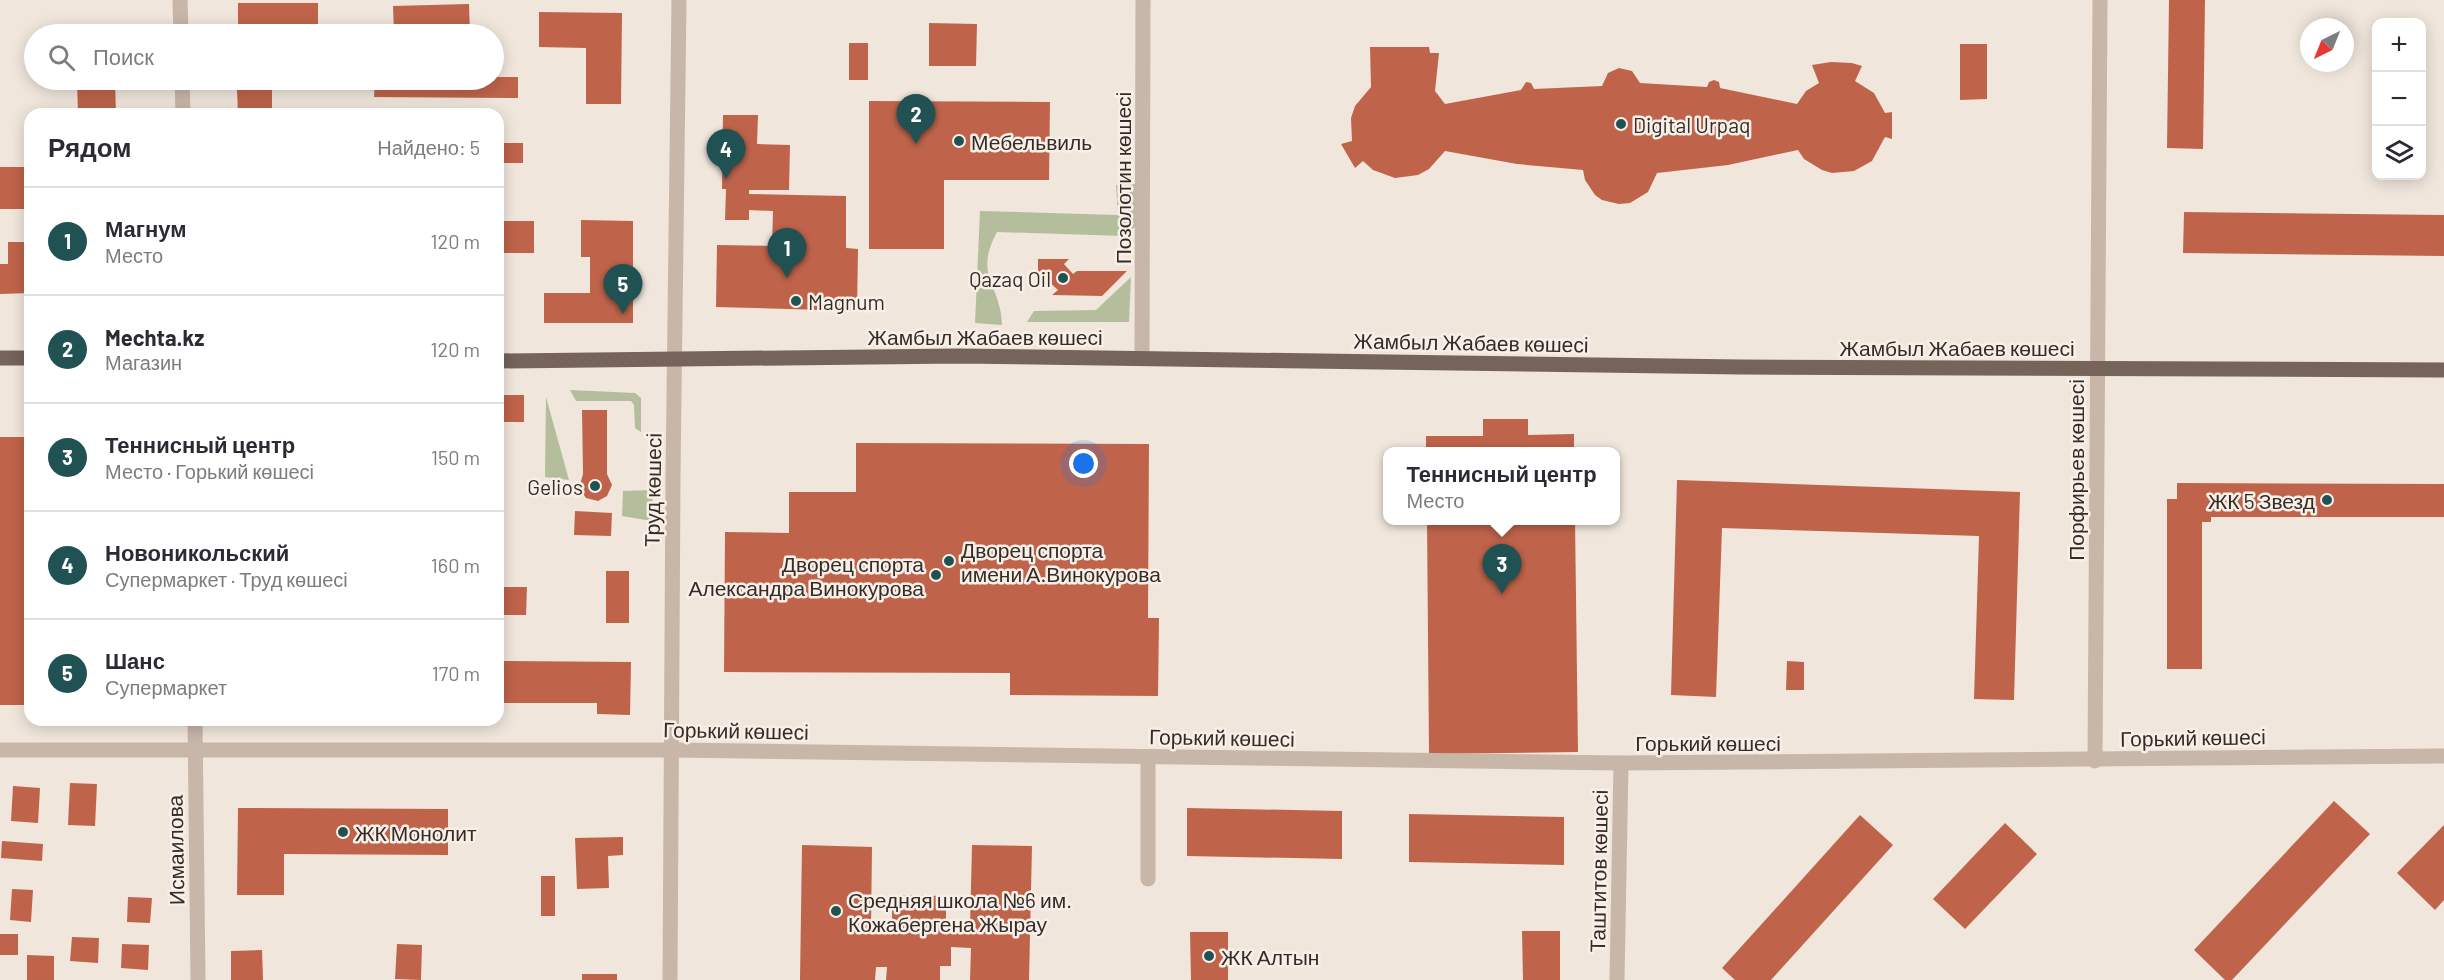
<!DOCTYPE html>
<html lang="ru">
<head>
<meta charset="utf-8">
<style>
	body { margin:0; font-family:Barlow,sans-serif; background:#f2f2f3; color:#2b2b33 }
	.controls { position:absolute; right:18px; top:18px; display:grid; overflow:hidden; border-radius:12px; box-shadow:0 3px 15px #0003 }
	.controls button { width:54px; height:54px; display:grid; place-items:center; padding:0; border:0; border-bottom:2px solid #e1e1e2; background:#fff; color:#2b2b33; font:30px sans-serif }
	.compass { position:absolute; left:2300px; top:18px; width:54px; height:54px; border-radius:50%; background:#fff; box-shadow:0 3px 15px #0003; rotate:223deg }
	.you { position:absolute; left:1084px; top:464px; width:21px; height:21px; margin:-15px; border:4px solid #fff; border-radius:50%; background:#1a73e8; box-shadow:0 0 0 9px #1a73e833 }
	.badge { display:grid; place-items:center; width:39px; height:39px; border-radius:50%; background:#205254; color:#fff; font-size:20px; font-weight:700 }
	.pin { position:absolute; translate:-50% -50px; filter:drop-shadow(0 2px 3px #0008) }
	.pin::after { content:''; position:absolute; top:32px; width:21px; height:18px; background:inherit; clip-path:polygon(0 0,100% 0,50% 100%) }
	.popup { position:absolute; left:1383px; top:447px; width:237px; height:78px; box-sizing:border-box; display:grid; place-content:center; border-radius:12px; background:#fff; filter:drop-shadow(0 2px 4px #0005); font-size:20px; white-space:nowrap; color:#7c7c81 }
	.popup b { font-size:22px; color:#2b2b33 }
	.popup::after { content:''; position:absolute; left:50%; top:100%; margin-left:-12px; border:12px solid transparent; border-top-color:#fff }
	.list { margin:0; padding:0; list-style:none }
	h2 { display:flex; justify-content:space-between; align-items:center; height:78px; margin:0; padding:0 24px; font-size:26px }
	h2 small { font-size:20px; font-weight:400; color:#7c7c81 }
	.list li { display:grid; grid-template-columns:39px 1fr auto; gap:18px; align-items:center; box-sizing:border-box; height:108px; padding:0 24px; border-top:2px solid #e1e1e2 }
	.list b { display:block; font-size:22px; white-space:nowrap }
	.list p { margin:0; font-size:20px; white-space:nowrap; color:#7c7c81 }
	.list em { font-size:20px; font-style:normal; color:#7c7c81 }
	.icon { flex:none; width:33px; height:33px; fill:none; stroke:currentColor; stroke-width:2; stroke-linecap:round; stroke-linejoin:round }
	.map { position:relative; flex:none; width:2444px; height:980px; overflow:hidden }
	.search { position:absolute; background:#fff; box-shadow:0 3px 15px #0003; left:24px; top:24px; width:480px; height:66px; display:flex; align-items:center; gap:15px; box-sizing:border-box; padding:0 21px; border-radius:33px; color:#7c7c81; font-size:22px }
	.panel { position:absolute; background:#fff; box-shadow:0 3px 15px #0003; left:24px; top:108px; width:480px; height:618px; border-radius:18px }
	.map>svg:first-child { display:block }
	.green { fill:#b4be9d }
	.building { fill:#bf644b }
	.lines { fill:none; stroke-linecap:round; stroke-linejoin:round }
	.minor { stroke:#c8b6a8; stroke-width:15 }
	.major { stroke:#76635a; stroke-width:15 }
	.poi-dot { fill:#205254; stroke:#f8f0e8; stroke-width:2 }
	.labels { text-anchor:middle; dominant-baseline:central; stroke-width:5; stroke-linejoin:round; paint-order:stroke }
	.poi-label { font-size:21px; fill:#352c28; stroke:#f8f0e8; text-anchor:start }
	.street-label { font-size:21px; fill:#352c28; stroke:#f8f0e8 }
</style>
</head>
<body>
<div class="map">
<svg width="2444" height="980" viewBox="0 0 2444 980">
	<rect width="100%" height="100%" fill="#f0e6dc"/>
	<g class="green">
		<path d="M 1135,184 L 1135,227 L 1124,236 L 997,232 C 973,277 1001,284 1002,325 L 975,323 L 980,211 L 1118,215 L 1116,185 Z"/>
		<polygon points="1131,277 1129,322 1027,322 1034,311 1096,310"/>
		<polygon points="570,390 635,393 641,398 641,432 635,428 634,405 631,401 576,401"/>
		<polygon points="546,397 569,480 545,477"/>
		<polygon points="653,490 652,521 622,516 623,491"/>
	</g>
	<g class="building">
		<polygon points="2169,0 2205,0 2203,149 2167,148"/>
		<rect x="238" y="3" width="80" height="31"/>
		<polygon points="469,4 470,34 394,34 393,6"/>
		<polygon points="539,12 622,13 621,104 586,104 586,48 539,47"/>
		<polygon points="929,23 977,24 976,66 929,66"/>
		<rect x="849" y="43" width="19" height="37"/>
		<polygon points="1960,44 1987,44 1987,99 1960,100"/>
		<polygon points="1370,47 1429,47 1430,53 1439,53 1435,91 1445,104 1521,90 1526,82 1531,83 1534,89 1602,86 1608,73 1619,68 1632,71 1640,83 1707,87 1709,82 1714,80 1719,82 1720,88 1797,104 1806,91 1819,83 1812,65 1831,62 1852,63 1862,66 1855,81 1874,93 1885,113 1892,112 1892,139 1885,137 1872,161 1854,171 1832,173 1822,170 1804,159 1798,150 1728,165 1657,173 1648,192 1630,203 1619,204 1602,200 1595,195 1585,180 1583,170 1517,164 1445,151 1429,169 1418,175 1395,178 1373,170 1363,161 1355,168 1341,144 1352,141 1351,118 1355,106 1371,87"/>
		<polygon points="494,77 518,77 518,98 374,97 375,80 494,80"/>
		<polygon points="77,80 115,80 116,114 78,114"/>
		<polygon points="237,90 272,90 272,114 238,114"/>
		<polygon points="869,101 1050,102 1049,180 944,180 944,249 869,249"/>
		<polygon points="363,111 429,112 429,114 363,114"/>
		<polygon points="723,115 758,115 757,144 790,145 789,190 749,190 749,194 846,196 846,248 858,249 857,311 716,307 717,245 772,246 773,211 749,210 749,220 725,220 726,189 722,189"/>
		<rect x="498" y="143" width="25" height="20"/>
		<rect x="0" y="167" width="30" height="42"/>
		<polygon points="2184,212 2444,215 2444,256 2183,253"/>
		<polygon points="581,220 633,221 633,323 544,323 544,293 590,293 590,257 581,257"/>
		<rect x="498" y="221" width="36" height="32"/>
		<polygon points="8,242 30,242 30,293 0,294 0,264 8,264"/>
		<polygon points="1038,259 1069,259 1064,264 1073,274 1077,271 1127,271 1102,296 1052,295 1058,290 1048,281 1038,283"/>
		<rect x="498" y="395" width="26" height="27"/>
		<polygon points="582,410 607,410 607,474 612,485 607,496 598,501 586,498 579,488 583,474"/>
		<polygon points="1483,419 1528,419 1528,435 1574,434 1574,452 1426,452 1426,436 1483,436"/>
		<rect x="0" y="437" width="30" height="268"/>
		<polygon points="856,443 1149,444 1148,618 1159,618 1158,696 1010,695 1010,673 724,672 725,532 789,533 789,492 856,492"/>
		<polygon points="1677,480 2020,492 2014,700 1974,699 1979,536 1722,528 1716,697 1671,695"/>
		<polygon points="2177,483 2444,484 2444,517 2211,517 2211,522 2202,522 2202,669 2167,669 2167,499 2177,499"/>
		<polygon points="575,511 612,513 611,536 574,535"/>
		<polygon points="1427,520 1575,520 1578,752 1429,754"/>
		<rect x="606" y="571" width="23" height="52"/>
		<polygon points="498,587 527,587 526,615 498,615"/>
		<polygon points="498,661 631,662 630,715 597,714 597,703 498,703"/>
		<polygon points="1787,661 1804,662 1804,690 1786,690"/>
		<polygon points="70,783 97,784 95,826 68,825"/>
		<polygon points="13,786 40,788 38,823 11,821"/>
		<polygon points="2334,801 2370,834 2232,980 2225,980 2194,950"/>
		<polygon points="238,808 448,809 448,855 284,854 284,895 237,895"/>
		<polygon points="1187,808 1342,811 1342,859 1187,856"/>
		<polygon points="1409,814 1564,817 1564,865 1409,862"/>
		<polygon points="1860,815 1893,845 1771,980 1735,980 1722,968"/>
		<polygon points="2005,823 2037,854 1965,929 1933,899"/>
		<polygon points="2444,825 2444,900 2435,910 2397,873"/>
		<polygon points="623,837 623,855 608,856 609,888 577,889 575,838"/>
		<polygon points="2,841 43,844 42,861 1,858"/>
		<polygon points="802,845 872,847 871,925 892,926 892,895 946,896 946,926 970,927 972,845 1032,846 1029,980 970,980 971,948 951,947 951,966 940,966 940,980 886,980 887,967 876,967 875,980 800,980"/>
		<rect x="541" y="876" width="14" height="40"/>
		<polygon points="12,889 33,890 31,922 10,920"/>
		<polygon points="128,897 152,898 150,923 127,922"/>
		<polygon points="1522,931 1560,931 1560,980 1523,980"/>
		<polygon points="1190,932 1228,932 1228,980 1191,980"/>
		<rect x="0" y="934" width="18" height="21"/>
		<polygon points="72,937 99,938 98,963 70,961"/>
		<polygon points="122,944 149,945 148,970 121,968"/>
		<polygon points="397,944 422,945 421,980 395,979"/>
		<polygon points="262,950 263,980 231,980 231,951"/>
		<polygon points="27,955 54,956 54,980 27,980"/>
		<rect x="582" y="974" width="35" height="6"/>
	</g>
	<g class="lines">
		<g class="minor">
			<polyline points="180,0 181,34"/>
			<polyline points="182,80 183,114"/>
			<polyline points="1142,357 1143,0"/>
			<polyline points="195,720 198,980"/>
			<polyline points="0,750 671,750 1621,763 2444,756"/>
			<polyline points="1148,757 1148,879"/>
			<polyline points="2095,761 2100,0"/>
			<polyline points="670,980 673,476 679,0"/>
			<polyline points="1617,980 1621,763"/>
		</g>
		<g class="major">
			<polyline points="0,358 30,358"/>
			<polyline points="498,361 959,356 1741,367 2444,370"/>
		</g>
	</g>
	<g class="poi-dot">
		<circle cx="1621" cy="124" r="6"/>
		<circle cx="959" cy="141" r="6"/>
		<circle cx="1063" cy="278" r="6"/>
		<circle cx="796" cy="301" r="6"/>
		<circle cx="595" cy="486" r="6"/>
		<circle cx="2327" cy="500" r="6"/>
		<circle cx="949" cy="561" r="6"/>
		<circle cx="936" cy="575" r="6"/>
		<circle cx="343" cy="832" r="6"/>
		<circle cx="836" cy="911" r="6"/>
		<circle cx="1209" cy="956" r="6"/>
	</g>
	<g class="labels">
		<g class="poi-label">
			<text x="1633" y="124">Digital Urpaq</text>
			<text x="971" y="141">Мебельвиль</text>
			<text x="1051" y="278" text-anchor="end">Qazaq Oil</text>
			<text x="808" y="301">Magnum</text>
			<text x="583" y="486" text-anchor="end">Gelios</text>
			<text x="2315" y="500" text-anchor="end">ЖК 5 Звезд</text>
			<text x="961" y="549">Дворец спорта<tspan x="961" dy="24">имени А.Винокурова</tspan></text>
			<text x="924" y="563" text-anchor="end">Дворец спорта<tspan x="924" dy="24">Александра Винокурова</tspan></text>
			<text x="355" y="832">ЖК Монолит</text>
			<text x="848" y="899">Средняя школа №6 им.<tspan x="848" dy="24">Кожабергена Жырау</tspan></text>
			<text x="1221" y="956">ЖК Алтын</text>
		</g>
		<g class="street-label">
			<text transform="translate(1122 178) rotate(-90)">Позолотин көшесі</text>
			<text x="985" y="336">Жамбыл Жабаев көшесі</text>
			<text transform="translate(1471 342) rotate(1)">Жамбыл Жабаев көшесі</text>
			<text x="1957" y="347">Жамбыл Жабаев көшесі</text>
			<text transform="translate(2075 470) rotate(-90)">Порфирьев көшесі</text>
			<text transform="translate(652 490) rotate(-89)">Труд көшесі</text>
			<text transform="translate(736 730) rotate(1)">Горький көшесі</text>
			<text transform="translate(1222 737) rotate(1)">Горький көшесі</text>
			<text transform="translate(2193 737) rotate(-1)">Горький көшесі</text>
			<text x="1708" y="742">Горький көшесі</text>
			<text transform="translate(175 850) rotate(-91)">Исмаилова</text>
			<text transform="translate(1598 871) rotate(-89)">Таштитов көшесі</text>
		</g>
	</g>
</svg>
<div class="controls">
<button>+</button>
<button>−</button>
<button><svg class="icon" aria-label="layers" viewBox="0 0 24 24"><path d="M12 4l9 5-9 5-9-5zM3 14l9 5 9-5"/></svg></button>
</div>
<svg class="compass" viewBox="-18 -18 36 36"><path d="M0-13l5 13h-10z" fill="#e53935"/><path d="M0 13l5-13h-10z" fill="#7c7c81"/></svg>
<div class="you"></div>
<div class="pin badge" style="left:787px;top:278px">1</div>
<div class="pin badge" style="left:916px;top:144px">2</div>
<div class="pin badge" style="left:1502px;top:594px">3</div>
<div class="popup"><b>Теннисный центр</b>Место</div>
<div class="pin badge" style="left:726px;top:179px">4</div>
<div class="pin badge" style="left:623px;top:314px">5</div>
<div class="search"><svg class="icon" aria-label="search" viewBox="0 0 24 24"><circle cx="10" cy="10" r="6"/><path d="M15 15l6 6"/></svg>Поиск</div>
<section class="panel">
<h2>Рядом<small>Найдено: 5</small></h2>
<ul class="list">
<li><span class="badge">1</span><div><b>Магнум</b><p>Место</p></div><em>120 m</em></li>
<li><span class="badge">2</span><div><b>Mechta.kz</b><p>Магазин</p></div><em>120 m</em></li>
<li><span class="badge">3</span><div><b>Теннисный центр</b><p>Место · Горький көшесі</p></div><em>150 m</em></li>
<li><span class="badge">4</span><div><b>Новоникольский</b><p>Супермаркет · Труд көшесі</p></div><em>160 m</em></li>
<li><span class="badge">5</span><div><b>Шанс</b><p>Супермаркет</p></div><em>170 m</em></li>
</ul>
</section>
</div>
</body>
</html>
